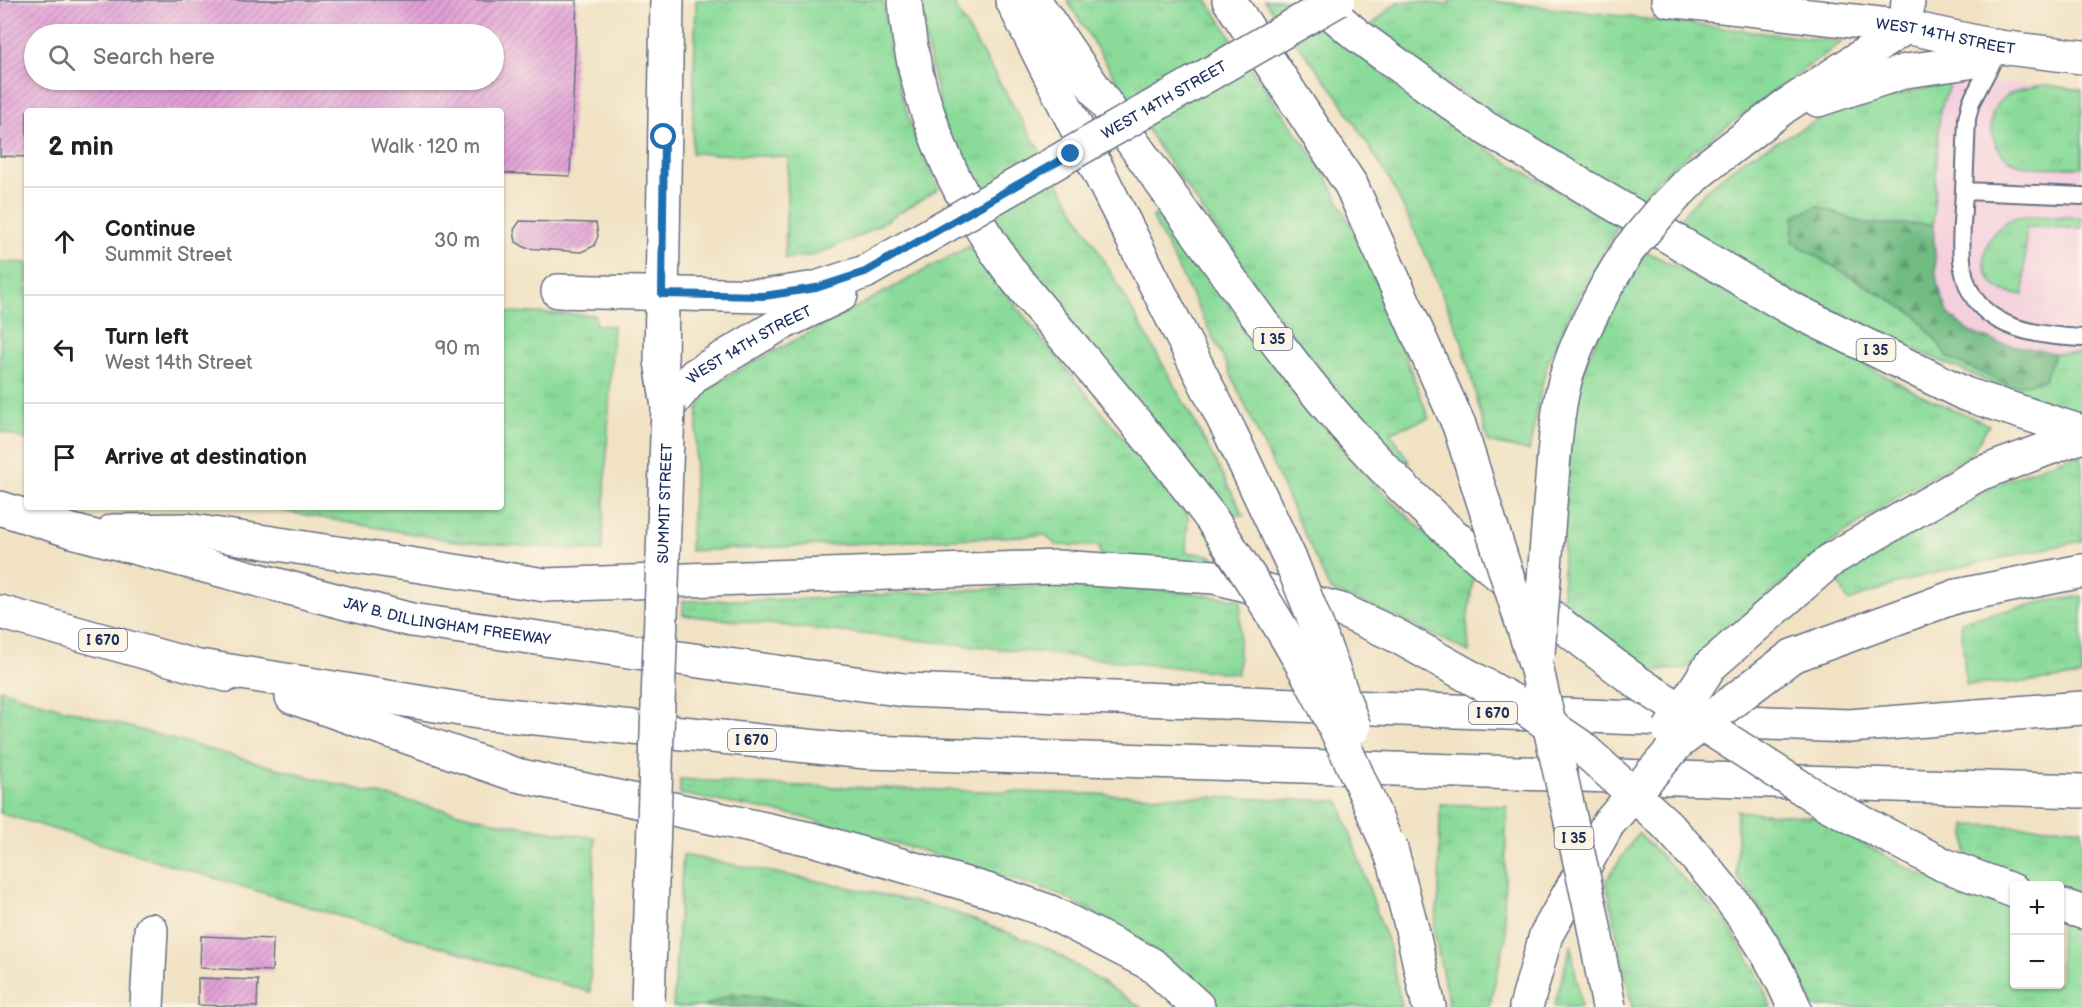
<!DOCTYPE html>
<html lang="en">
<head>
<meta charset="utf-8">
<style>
	body { margin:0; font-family:"Balsamiq Sans",sans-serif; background:#f2f2f2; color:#202124 }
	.controls { position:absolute; right:18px; bottom:18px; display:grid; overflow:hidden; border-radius:6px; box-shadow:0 2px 4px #0004 }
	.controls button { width:54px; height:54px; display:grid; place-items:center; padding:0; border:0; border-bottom:2px solid #e0e0e0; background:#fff; color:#202124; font:30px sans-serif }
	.stop { position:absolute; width:18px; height:18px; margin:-14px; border:4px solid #1f6fb2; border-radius:50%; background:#fff }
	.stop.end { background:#1f6fb2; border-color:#fff; box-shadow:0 2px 6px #0008 }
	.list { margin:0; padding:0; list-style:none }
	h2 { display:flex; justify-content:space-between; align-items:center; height:78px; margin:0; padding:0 24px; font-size:26px }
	h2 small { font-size:20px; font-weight:400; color:#757577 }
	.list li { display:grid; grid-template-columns:39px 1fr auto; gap:18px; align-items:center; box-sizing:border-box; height:108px; padding:0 24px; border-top:2px solid #e0e0e0 }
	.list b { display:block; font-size:22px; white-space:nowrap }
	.list p { margin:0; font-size:20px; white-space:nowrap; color:#757577 }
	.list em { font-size:20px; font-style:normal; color:#757577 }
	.icon { flex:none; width:33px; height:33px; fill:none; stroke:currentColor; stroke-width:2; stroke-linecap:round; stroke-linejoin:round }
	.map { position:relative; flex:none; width:2082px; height:1007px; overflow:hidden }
	.search { position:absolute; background:#fff; box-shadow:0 2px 4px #0004; left:24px; top:24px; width:480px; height:66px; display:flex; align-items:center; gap:15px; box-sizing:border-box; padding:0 21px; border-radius:33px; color:#757577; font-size:22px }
	.panel { position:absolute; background:#fff; box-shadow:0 2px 4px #0004; left:24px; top:108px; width:480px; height:402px; border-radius:6px }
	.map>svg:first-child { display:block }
	.built { fill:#f4cfdc }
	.grass { fill:url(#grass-tufts); stroke:#52857c; stroke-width:1.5 }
	.forest { fill:url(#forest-firs); stroke:#457570; stroke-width:1.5 }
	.building { fill:url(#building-hatch); fill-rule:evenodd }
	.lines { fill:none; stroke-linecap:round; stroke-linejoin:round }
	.service-casing { stroke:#666e82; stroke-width:20 }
	.minor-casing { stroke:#666e82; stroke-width:36 }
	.tertiary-casing { stroke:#666e82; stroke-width:36 }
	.motorway-casing { stroke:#666e82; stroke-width:36 }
	.service { stroke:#fff; stroke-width:16 }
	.minor { stroke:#fff; stroke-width:33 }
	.tertiary { stroke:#fff; stroke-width:33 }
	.motorway { stroke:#fff; stroke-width:33 }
	.minor-bridge-casing { stroke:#666e82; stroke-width:36; stroke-linecap:butt }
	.motorway-bridge-casing { stroke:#666e82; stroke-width:36; stroke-linecap:butt }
	.minor-bridge { stroke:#fff; stroke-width:33 }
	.motorway-bridge { stroke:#fff; stroke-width:33 }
	.route { stroke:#1f6fb2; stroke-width:8 }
	.labels { text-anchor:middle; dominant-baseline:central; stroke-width:6; stroke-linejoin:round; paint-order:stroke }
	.shield { fill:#fcf5e5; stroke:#5e6a86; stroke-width:1.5 }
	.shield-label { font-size:14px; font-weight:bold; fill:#1b2f5e }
	.street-label { font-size:15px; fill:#1b2f5e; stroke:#fcf5e5 }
</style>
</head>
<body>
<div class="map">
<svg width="2082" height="1007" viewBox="0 0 2082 1007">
	<defs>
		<pattern id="grass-tufts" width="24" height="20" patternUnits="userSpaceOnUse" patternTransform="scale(1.5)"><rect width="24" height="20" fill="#8adb9a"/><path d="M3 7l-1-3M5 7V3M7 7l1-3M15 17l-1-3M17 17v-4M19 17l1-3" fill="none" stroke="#76bc87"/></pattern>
		<pattern id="forest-firs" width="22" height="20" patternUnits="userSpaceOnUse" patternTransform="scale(1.5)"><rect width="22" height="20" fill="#6fbb82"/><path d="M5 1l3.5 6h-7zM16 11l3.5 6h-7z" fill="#5a986e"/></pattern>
		<pattern id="building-hatch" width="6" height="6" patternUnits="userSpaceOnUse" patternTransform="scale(1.5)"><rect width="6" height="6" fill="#e2a0d6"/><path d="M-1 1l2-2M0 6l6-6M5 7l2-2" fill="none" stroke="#b683b1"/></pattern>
	</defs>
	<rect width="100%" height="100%" fill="#fcf5e5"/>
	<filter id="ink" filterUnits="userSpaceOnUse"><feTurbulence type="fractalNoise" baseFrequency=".0167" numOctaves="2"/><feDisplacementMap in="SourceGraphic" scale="12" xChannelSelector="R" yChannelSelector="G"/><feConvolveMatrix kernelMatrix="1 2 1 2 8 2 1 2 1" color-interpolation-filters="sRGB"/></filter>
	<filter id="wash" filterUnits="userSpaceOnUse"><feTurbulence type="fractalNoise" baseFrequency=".008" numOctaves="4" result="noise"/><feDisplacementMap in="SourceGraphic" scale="24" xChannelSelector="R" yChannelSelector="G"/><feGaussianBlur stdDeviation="1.35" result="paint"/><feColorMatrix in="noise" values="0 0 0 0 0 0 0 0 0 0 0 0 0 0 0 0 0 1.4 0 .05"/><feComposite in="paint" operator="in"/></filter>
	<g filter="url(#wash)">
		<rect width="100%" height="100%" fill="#f1e2c4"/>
		<polygon class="built" points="1950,82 2046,85 2082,90 2082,354 2055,353 1999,343 1969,332 1948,313 1937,282 1933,224 1940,111"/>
		<g class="grass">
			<path d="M 696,0 L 883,0 C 890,67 908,129 939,189 L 862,235 L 815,255 L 785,259 L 788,157 L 692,153 Z"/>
			<path d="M 917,0 L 951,0 C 1051,171 1154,340 1244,516 L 1229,513 L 1057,309 L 967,177 L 944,126 Z"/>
			<polygon points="1067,0 1207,0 1259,80 1323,170 1368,260 1429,418 1390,432 1409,462 1401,469 1360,420 1270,306 1159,148"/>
			<path d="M 1264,0 L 1294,0 L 1406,93 L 1505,161 L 1619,225 C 1596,267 1571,308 1552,352 C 1540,383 1536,418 1529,451 L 1488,442 L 1462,342 L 1424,251 L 1391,182 L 1339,98 Z"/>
			<polygon points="1449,0 1483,0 1842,42 1686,156 1658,179 1640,200 1565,160 1421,66 1372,25 1397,2 1414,1 1448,5"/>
			<polygon points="1950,82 1940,111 1933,224 1865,224 1817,206 1792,242 1916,315 1949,358 2044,380 2055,353 2082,354 2082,410 2068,416 1920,352 1792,291 1683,230 1681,217 1705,191 1744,159 1835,111"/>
			<path d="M 2046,85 L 2082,90 L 2082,167 C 2063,167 2030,170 2013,162 C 1991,152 1983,115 2002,99 C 2015,89 2030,87 2046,85 Z"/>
			<path d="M 1165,209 C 1254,340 1346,476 1474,573 L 1467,621 L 1469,652 L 1400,619 L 1330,590 L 1221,353 L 1152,217 Z"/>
			<path d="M 2022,216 L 2082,217 L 2082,228 L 2026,227 L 2024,295 C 2016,294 2008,294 2001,290 C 1969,269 1987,222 2022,216 Z"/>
			<polygon points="970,246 1040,337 1188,517 1186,552 1213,556 1221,566 1101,556 1099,546 1056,545 1045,535 690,551 698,410 706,391 723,379"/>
			<polygon points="1647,252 1819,340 1917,393 1989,425 1971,454 1905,492 1834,541 1742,617 1687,668 1652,671 1563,605 1563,540 1569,457 1580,376 1620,286"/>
			<polygon points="0,262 27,263 27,440 0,431"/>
			<polygon points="501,312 595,315 596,325 613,326 602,551 455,541 293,513 270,507 501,507"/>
			<path d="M 2074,455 L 2082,457 L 2082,541 L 1954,568 L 1902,582 L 1848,601 L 1837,579 C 1879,551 1921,522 1967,499 C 2002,481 2038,468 2074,455 Z"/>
			<polygon points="1041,586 1169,590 1241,600 1238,674 683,615 683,601 805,599"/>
			<polygon points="2082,596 2082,676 2024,682 1966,685 1961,621 2047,601"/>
			<polygon points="0,689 43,703 320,780 500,823 595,838 590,992 0,813"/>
			<polygon points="680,779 769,785 1339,801 1389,947 1402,1007 1221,1007 1199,984 1130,933 1059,894 923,851 798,816 680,794"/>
			<polygon points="1440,804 1507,806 1504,911 1506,936 1489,1007 1449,1007 1434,930 1439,895"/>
			<polygon points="1737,811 1814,817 1917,873 2014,908 2014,984 2060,984 2060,924 2082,928 2082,1007 1813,1007 1786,949 1765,915 1737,877"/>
			<polygon points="1966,825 2082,828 2082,900 2060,894 2060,886 2032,885 2014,880 1966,858"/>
			<polygon points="1638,833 1725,920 1758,975 1771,1007 1632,1007 1606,881"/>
			<polygon points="683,855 843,886 945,909 1048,948 1141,1007 832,1007 733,993 703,1007 673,1007"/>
			<polygon points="1571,945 1581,1007 1554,1007"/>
		</g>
		<g class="forest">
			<polygon points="1817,206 1865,224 1933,224 1937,282 1948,313 1969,332 1999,343 2055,353 2044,380 2012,387 1949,358 1916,315 1792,242 1794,216"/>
			<polygon points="733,993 832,1007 703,1007"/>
		</g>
		<g id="blocks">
			<g class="building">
				<path d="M 0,0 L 577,0 L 570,176 L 501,173 L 501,111 L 27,111 L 27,157 L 0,156 ZM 34,34 L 494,34 L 494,80 L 34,80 Z"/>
				<polygon points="520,221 596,223 598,236 594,246 581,252 526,248 516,242 514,230"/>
				<polygon points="201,936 273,939 272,971 200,968"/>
				<polygon points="198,978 258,980 257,1007 198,1005"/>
			</g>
		</g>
	</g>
	<g filter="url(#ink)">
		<use href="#blocks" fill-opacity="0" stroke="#666e82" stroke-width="1.5"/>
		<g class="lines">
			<g class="service-casing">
				<g id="service">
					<polyline points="1998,51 1971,102 1967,119 1964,191 2082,196"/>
					<path d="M 1964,191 C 1963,216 1959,243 1963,269 C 1973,328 2032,335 2082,338"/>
				</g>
			</g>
			<g class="minor-casing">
				<g id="minor">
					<polyline points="667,0 661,361 668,407"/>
					<polyline points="558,291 764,296 816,288 865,272"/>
					<path id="s1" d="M 668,407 L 695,375 L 777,326 L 841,295"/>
					<polyline points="147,1007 151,930"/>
				</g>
			</g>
			<g class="tertiary-casing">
				<g id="tertiary">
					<path id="s2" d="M 1668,0 L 1906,27 L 1999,47 L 2082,57"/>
					<polyline points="1906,27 1908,0"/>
				</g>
			</g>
			<g class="motorway-casing">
				<g id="motorway">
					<path d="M 905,0 C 912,99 954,196 1013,275 C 1037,306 1064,336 1089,366 C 1131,416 1172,466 1211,518"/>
					<polyline points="1012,0 1230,432 1291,561"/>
					<path d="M 1034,0 C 1088,80 1144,159 1201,238 C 1255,314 1309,390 1374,458 C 1454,543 1544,613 1637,682"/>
					<polyline points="1229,0 1351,185 1459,425"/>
					<polyline points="1316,0 1357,35 1487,129 1788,307 1965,394 2082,432"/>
					<polyline points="1818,100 1906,71 1969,62 1999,47"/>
					<polyline points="1697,174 1784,107 1906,27"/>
					<path d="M 1554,455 C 1557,424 1560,391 1571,362 C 1580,335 1594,310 1607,285"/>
					<path id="s3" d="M 0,508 L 72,531 L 411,620 L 904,690 L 1849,726 L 2082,708"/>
					<polyline points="113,531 187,530 545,585 1057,567 1215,577 1341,610 1395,635"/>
					<polyline points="1832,559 1979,474 2082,436"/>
					<polyline points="1957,596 2082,571"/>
					<polyline points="0,612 227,675"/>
					<polyline points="206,667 478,712 866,752 2082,791"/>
					<polyline points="292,697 517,775 815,840 987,890 1048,911 1151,964 1198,1007"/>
					<path d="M 1666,824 C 1716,878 1766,937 1794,1007"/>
					<polyline points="1944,865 2014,891"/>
					<polyline points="2060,905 2082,912"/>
					<polyline points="1412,929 1429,1007"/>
					<polyline points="1526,1007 1546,935 1608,824"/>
				</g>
			</g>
			<use href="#service" class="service"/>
			<use href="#minor" class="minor"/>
			<use href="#tertiary" class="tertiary"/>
			<use href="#motorway" class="motorway"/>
			<g class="minor-bridge-casing">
				<g id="minor-bridge">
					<path id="s4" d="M 865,272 L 1338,0"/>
					<path id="s5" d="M 648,1001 L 668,407"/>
				</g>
			</g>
			<g class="motorway-bridge-casing">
				<g id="motorway-bridge">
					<polyline points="1607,285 1629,249 1664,208 1697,174"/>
					<polyline points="1459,425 1537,670 1591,911 1609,1007"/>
					<path d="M 1211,518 C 1250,577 1288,636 1321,699 C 1349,753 1373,810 1396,866"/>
					<polyline points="1291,561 1317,626 1354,727"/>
					<polyline points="1395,635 1515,702 1580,746 1666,824"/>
					<polyline points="1538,653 1554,455"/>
					<polyline points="1637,682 1827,804 1944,865"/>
					<polyline points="1669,730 1710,666 1832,559"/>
					<polyline points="1608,824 1678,743 1792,656 1957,596"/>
					<polyline points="1390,845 1412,929"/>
				</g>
			</g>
			<use href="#minor-bridge" class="minor-bridge"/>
			<use href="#motorway-bridge" class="motorway-bridge"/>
		</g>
	</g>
	<g class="lines" filter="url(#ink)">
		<polyline class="route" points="664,137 662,294 764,296 816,288 865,272 1071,154"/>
	</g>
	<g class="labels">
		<g class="shield">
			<rect x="1253.5" y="328" width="39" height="22" rx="4.5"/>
			<rect x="1856.5" y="339" width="39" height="22" rx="4.5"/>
			<rect x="79" y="629" width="48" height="22" rx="4.5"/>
			<rect x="1469" y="702" width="48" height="22" rx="4.5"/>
			<rect x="728" y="729" width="48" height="22" rx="4.5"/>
			<rect x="1554.5" y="827" width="39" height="22" rx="4.5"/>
		</g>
		<g class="shield-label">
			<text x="1273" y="339">I 35</text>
			<text x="1876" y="350">I 35</text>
			<text x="103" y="640">I 670</text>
			<text x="1493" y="713">I 670</text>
			<text x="752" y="740">I 670</text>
			<text x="1574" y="838">I 35</text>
		</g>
		<g class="street-label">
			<text stroke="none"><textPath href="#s2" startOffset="280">WEST 14TH STREET</textPath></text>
			<text stroke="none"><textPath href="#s4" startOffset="345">WEST 14TH STREET</textPath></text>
			<text stroke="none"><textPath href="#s1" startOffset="104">WEST 14TH STREET</textPath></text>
			<text stroke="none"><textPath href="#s5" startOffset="498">SUMMIT STREET</textPath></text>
			<text stroke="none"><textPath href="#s3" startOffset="462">JAY B. DILLINGHAM FREEWAY</textPath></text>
		</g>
	</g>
</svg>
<div class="controls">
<button>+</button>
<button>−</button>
</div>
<div class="stop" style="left:664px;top:137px"></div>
<div class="stop end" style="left:1071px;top:154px"></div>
<div class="search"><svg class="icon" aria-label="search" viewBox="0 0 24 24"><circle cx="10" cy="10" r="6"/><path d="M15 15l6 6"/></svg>Search here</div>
<section class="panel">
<h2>2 min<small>Walk · 120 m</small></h2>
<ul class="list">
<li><svg class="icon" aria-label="ahead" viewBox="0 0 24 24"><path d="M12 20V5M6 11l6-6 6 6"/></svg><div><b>Continue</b><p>Summit Street</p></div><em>30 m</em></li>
<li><svg class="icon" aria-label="left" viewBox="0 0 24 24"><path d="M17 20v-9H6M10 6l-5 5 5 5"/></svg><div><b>Turn left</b><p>West 14th Street</p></div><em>90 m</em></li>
<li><svg class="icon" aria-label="arrive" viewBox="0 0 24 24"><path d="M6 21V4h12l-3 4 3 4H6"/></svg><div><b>Arrive at destination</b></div></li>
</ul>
</section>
</div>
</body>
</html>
